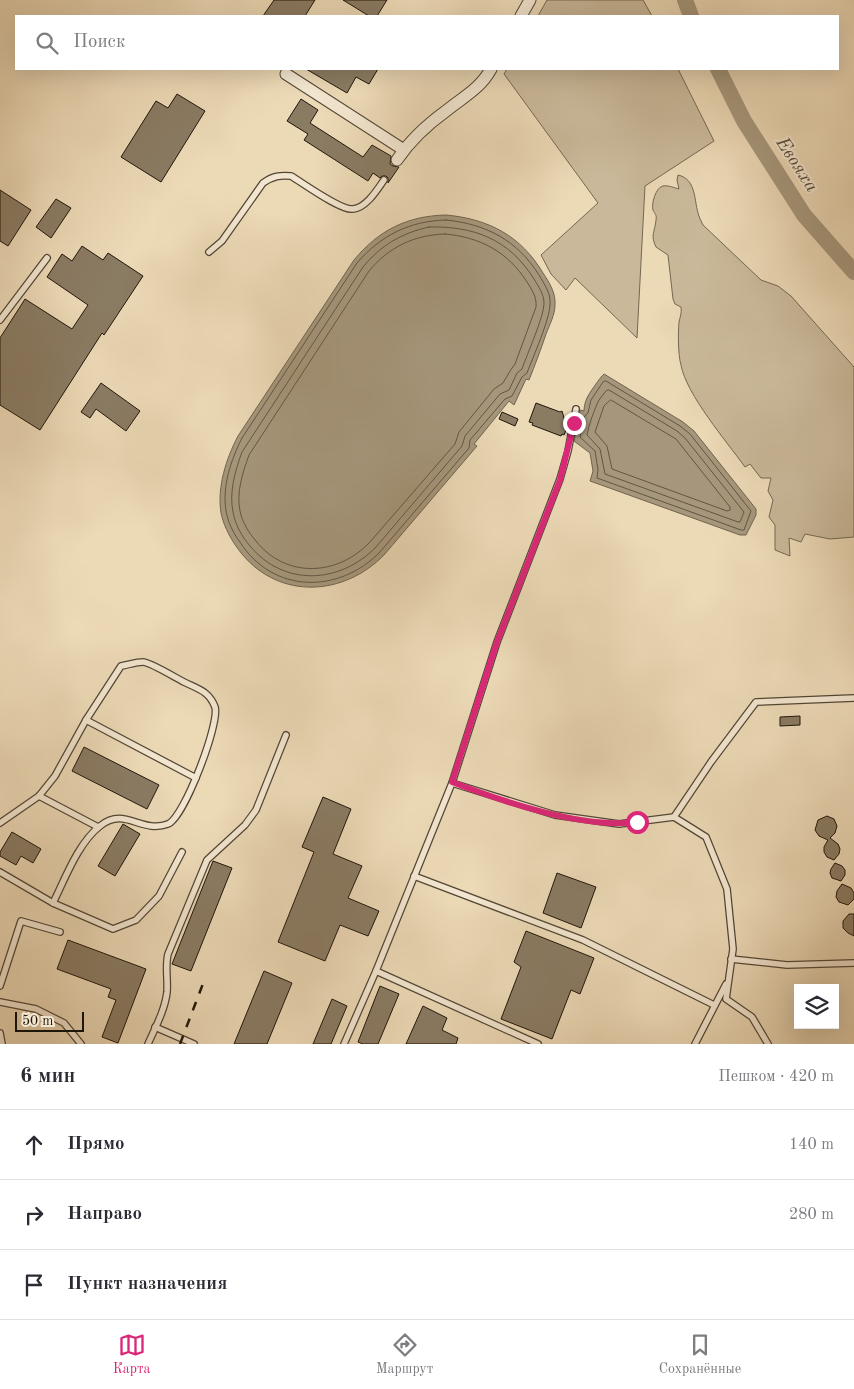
<!DOCTYPE html>
<html lang="ru">
<head>
<meta charset="utf-8">
<style>
	body { margin:0; font-family:"Old Standard TT",serif; background:#f2f2f3; color:#2b2b33 }
	.controls { position:absolute; right:15px; bottom:15px; display:grid; overflow:hidden; border-radius:0px; box-shadow:0 5px 20px #0002 }
	.controls button { width:45px; height:45px; display:grid; place-items:center; padding:0; border:0; border-bottom:1px solid #e1e1e2; background:#fff; color:#2b2b33; font:25px sans-serif }
	.scale { position:absolute; left:15px; bottom:12px; width:69px; box-sizing:border-box; padding-left:5px; border:2px solid #1f160a; border-top:0; font-size:14px; line-height:18px; white-space:nowrap; color:#1f160a; -webkit-text-stroke:4px #f3e6d0; paint-order:stroke }
	.stop { position:absolute; width:15px; height:15px; margin:-11px; border:4px solid #db2777; border-radius:50%; background:#fff }
	.stop.end { background:#db2777; border-color:#fff; box-shadow:0 1px 5px #0008 }
	.list { margin:0; padding:0; list-style:none }
	h2 { display:flex; justify-content:space-between; align-items:center; height:65px; margin:0; padding:0 20px; font-size:21px }
	h2 small { font-size:16px; font-weight:400; color:#7c7c81 }
	.list li { display:grid; grid-template-columns:32px 1fr auto; gap:15px; align-items:center; box-sizing:border-box; height:70px; padding:0 20px; border-top:1px solid #e1e1e2 }
	.list b { display:block; font-size:19px; white-space:nowrap }
	.list em { font-size:16px; font-style:normal; color:#7c7c81 }
	.icon { flex:none; width:28px; height:28px; fill:none; stroke:currentColor; stroke-width:2; stroke-linecap:round; stroke-linejoin:round }
	.map { position:relative; flex:none; width:854px; height:1044px; overflow:hidden }
	.search { position:absolute; background:#fff; box-shadow:0 5px 20px #0002; left:15px; right:15px; top:15px; height:55px; display:flex; align-items:center; gap:12px; box-sizing:border-box; padding:0 18px; border-radius:0px; color:#7c7c81; font-size:19px }
	.sheet { height:275px; background:#fff }
	nav { display:flex; justify-content:space-around; align-items:center; box-sizing:border-box; height:70px; border-top:1px solid #e1e1e2; background:#fff; font-size:14px; color:#7c7c81 }
	nav a { display:grid; justify-items:center; gap:2px }
	nav .on { color:#db2777 }
	.map>svg:first-child { display:block }
	.green { fill:#c9b899; stroke:#746752 }
	.water { fill:#a6977c; stroke:#70634e }
	.lines { fill:none; stroke-linecap:round; stroke-linejoin:round }
	.shore { stroke:#625643; stroke-width:1 }
	.river { stroke:#a6977c; stroke-width:16 }
	.building { fill:#8a7b63; stroke:#1f160a }
	.lane-casing { stroke:#524735; stroke-width:8 }
	.street-casing { stroke:#524735; stroke-width:13 }
	.lane { stroke:#f3e6d0; stroke-width:5.5 }
	.street { stroke:#f3e6d0; stroke-width:11 }
	.rail { stroke:#1f160a; stroke-width:2.5; stroke-dasharray:9 9; stroke-linecap:butt }
	.route { stroke:#db2777; stroke-width:6 }
	.labels { text-anchor:middle; dominant-baseline:central; stroke-width:4; stroke-linejoin:round; paint-order:stroke }
	.water-label { font-size:19px; font-style:italic; fill:#554a38; stroke:#f3e6d0 }
</style>
</head>
<body>
<div class="map">
<svg width="854" height="1044" viewBox="0 0 854 1044">
	<rect width="100%" height="100%" fill="#ecd9b6"/>
	<filter id="stains"><feTurbulence type="fractalNoise" baseFrequency=".004" numOctaves="4"/><feColorMatrix values="0 0 0 0 .2 0 0 0 0 .09 0 0 0 0 .02 0 0 0 .5 -.17"/></filter>
	<radialGradient id="worn" r=".72"><stop offset=".6" stop-color="#630" stop-opacity="0"/><stop offset="1" stop-color="#630" stop-opacity=".3"/></radialGradient>
	<g class="green">
		<polygon points="547,0 643,0 652,16 538,16"/>
		<polygon points="507,69 678,69 714,141 645,186 637,338 575,278 566,290 551,274 541,255 598,203 504,74"/>
		<path d="M 678,175 C 696,179 694,199 698,213 C 699,217 701,221 703,225 L 761,280 L 778,286 L 791,296 L 854,367 L 854,537 L 830,539 L 805,534 L 801,542 L 789,538 L 790,556 L 775,550 L 775,525 L 769,517 L 773,500 L 768,491 L 771,478 L 761,478 L 750,464 L 745,467 C 727,442 686,394 681,365 C 678,355 678,333 679,322 C 680,317 682,313 681,307 L 675,304 L 673,299 L 668,255 L 656,247 C 650,235 655,232 656,220 C 657,215 655,214 653,210 C 651,204 656,187 663,186 C 668,185 675,188 679,189 L 677,180 Z"/>
	</g>
	<g class="water">
		<path d="M 446,215 C 489,219 521,236 543,273 C 549,282 556,293 555,305 C 555,314 550,324 546,334 C 541,349 535,365 529,380 L 526,379 L 514,405 L 509,401 L 474,444 L 477,446 L 384,555 C 344,596 280,600 242,554 C 233,543 224,528 221,513 C 217,487 226,459 238,436 L 354,260 C 379,230 407,216 446,215 Z"/>
		<path d="M 604,374 L 683,422 L 694,431 L 756,509 L 756,515 L 746,535 L 740,535 L 590,481 L 593,471 L 590,453 L 574,441 L 580,410 L 584,411 C 584,407 585,402 587,398 C 588,395 601,376 604,374 Z"/>
	</g>
	<g class="lines">
		<g class="shore">
			<path d="M 446,220 C 486,224 517,240 539,275 C 544,284 551,293 550,304 C 550,319 533,357 527,373 L 522,377 L 512,396 L 505,399 L 470,440 L 469,448 L 380,552 C 339,594 273,594 240,542 C 233,533 228,522 226,511 C 222,486 231,460 242,438 L 357,263 C 381,235 410,221 446,220 Z"/>
			<path d="M 429,227 C 474,226 509,239 534,279 C 538,286 544,294 544,303 C 544,317 527,354 522,369 L 517,373 L 509,390 L 500,394 L 465,436 L 462,446 L 376,547 C 340,584 284,587 250,546 C 242,537 235,524 233,512 C 229,492 235,471 242,452 L 363,267 C 381,245 402,233 429,227 Z"/>
			<path d="M 445,234 C 480,237 508,252 527,282 C 532,290 537,297 536,307 L 515,364 L 510,371 L 503,383 L 494,389 L 459,432 L 455,444 L 370,542 C 338,576 286,579 256,541 C 249,533 242,522 240,511 C 236,492 243,472 249,455 L 369,271 C 389,247 414,235 445,234 Z"/>
			<polygon points="606,381 680,426 690,434 751,511 744,530 741,530 597,478 598,470 595,451 580,437 584,417 588,413 591,400 603,382"/>
			<path d="M 609,390 L 677,431 L 685,438 L 744,512 L 740,522 L 738,522 L 605,474 L 600,449 L 587,435 C 589,424 593,414 597,404 C 599,399 603,395 606,391 Z"/>
			<polygon points="611,400 676,439 730,507 730,510 727,511 612,469 607,446 595,432 604,406"/>
		</g>
		<g class="river">
			<polyline points="685,0 691,16"/>
			<polyline points="718,69 744,121 804,215 854,272"/>
		</g>
	</g>
	<g class="building">
		<polygon points="274,0 315,0 305,16 263,16"/>
		<polygon points="343,0 387,0 377,16 369,16"/>
		<polygon points="306,69 378,69 369,84 356,77 347,93"/>
		<polygon points="177,94 205,111 161,182 121,157 156,101 168,108"/>
		<polygon points="301,99 318,110 310,123 363,157 372,145 391,156 390,164 393,166 399,167 388,183 388,178 386,176 382,176 380,178 373,173 368,181 304,140 308,134 287,121"/>
		<polygon points="0,190 31,210 8,246 0,241"/>
		<polygon points="56,199 71,208 51,238 36,227"/>
		<polygon points="82,246 103,260 108,253 143,276 104,335 102,333 40,430 0,405 0,338 25,299 72,329 88,305 47,277 62,254 72,261"/>
		<polygon points="101,383 140,411 126,431 96,409 90,418 81,412"/>
		<polygon points="536,403 560,412 562,411 567,428 564,435 562,434 561,436 532,425 533,423 529,422"/>
		<polygon points="502,412 518,419 515,426 499,419"/>
		<polygon points="800,716 800,725 780,726 780,717"/>
		<polygon points="84,747 159,785 147,809 72,771"/>
		<polygon points="323,797 351,809 333,854 362,866 348,898 379,911 368,936 340,925 325,961 278,942 314,852 302,847"/>
		<polygon points="827,816 834,819 837,826 835,833 830,838 838,844 840,849 839,854 834,860 827,857 824,852 824,847 828,840 819,836 815,830 818,820"/>
		<polygon points="123,824 140,834 115,876 98,866"/>
		<polygon points="12,832 41,849 33,863 21,856 16,865 0,856 0,852"/>
		<polygon points="213,861 232,868 191,971 172,964"/>
		<polygon points="835,863 842,866 845,870 845,875 841,881 832,878 830,873 831,869"/>
		<polygon points="557,873 596,887 581,928 543,913"/>
		<polygon points="842,884 851,888 854,893 854,899 848,905 839,902 836,897 837,891"/>
		<polygon points="849,914 854,914 854,936 848,933 843,928 843,921"/>
		<polygon points="526,931 594,958 580,994 571,990 552,1039 501,1019 521,967 514,962"/>
		<polygon points="68,940 146,969 118,1043 102,1037 116,1000 108,997 111,989 57,969"/>
		<polygon points="264,971 292,983 267,1044 234,1044"/>
		<polygon points="380,986 399,994 378,1044 363,1044 358,1042"/>
		<polygon points="332,999 347,1006 331,1044 313,1044"/>
		<polygon points="423,1006 447,1018 442,1030 458,1038 456,1044 406,1044"/>
	</g>
	<g class="lines">
		<g class="lane-casing">
			<g id="lane">
				<path d="M 209,252 L 222,241 L 263,183 C 273,176 280,175 291,176 C 303,183 341,211 353,209 C 366,208 377,190 384,180"/>
				<polyline points="0,320 47,258"/>
				<polyline points="576,409 568,451 560,479 497,642 452,783 555,815 619,824 674,817 706,837 727,889 733,949 726,999 752,1017 768,1044"/>
				<polyline points="86,720 196,778"/>
				<polyline points="39,796 98,827"/>
				<polyline points="674,817 711,762 756,702 854,698"/>
				<path d="M 0,823 L 39,796 L 55,776 L 86,720 L 121,666 C 128,665 136,662 143,662 C 150,662 176,678 184,682 C 198,689 209,691 215,707 C 220,723 184,818 168,824 C 141,834 125,806 100,826 C 78,843 65,879 53,903"/>
				<polyline points="0,872 53,903 113,929 136,920 159,896 182,852"/>
				<polyline points="414,876 583,940 714,1005"/>
				<polyline points="731,959 787,965 854,963"/>
				<polyline points="376,971 538,1044"/>
				<polyline points="0,986 21,921 60,932"/>
				<polyline points="0,1002 36,1009 64,1023 81,1044"/>
				<polyline points="155,1027 194,1044"/>
				<polyline points="0,1033 2,1044"/>
				<path d="M 148,1044 C 155,1028 165,1010 167,992 C 168,979 165,966 168,954 L 207,860 L 245,825 L 256,810 L 286,735"/>
				<polyline points="344,1044 376,971 452,783"/>
				<polyline points="695,1044 726,984"/>
			</g>
		</g>
		<g class="street-casing">
			<g id="street">
				<polyline points="521,16 530,0"/>
				<polyline points="286,74 404,150"/>
				<path d="M 397,160 C 409,142 428,124 446,111 C 463,97 480,89 491,69"/>
			</g>
		</g>
		<use href="#lane" class="lane"/>
		<use href="#street" class="street"/>
		<polyline class="rail" points="180,1044 204,981"/>
	</g>
	<g class="lines">
		<path class="route" d="M 574,423 L 560,480 L 497,642 L 452,782 C 504,802 582,829 637,822"/>
	</g>
	<g class="labels">
		<g class="water-label">
			<text transform="translate(796 165) rotate(57)">Евояха</text>
		</g>
	</g>
	<rect width="100%" height="100%" filter="url(#stains)"/>
	<rect width="100%" height="100%" fill="url(#worn)"/>
</svg>
<div class="controls">
<button><svg class="icon" aria-label="layers" viewBox="0 0 24 24"><path d="M12 4l9 5-9 5-9-5zM3 14l9 5 9-5"/></svg></button>
</div>
<div class="scale">50 m</div>
<div class="stop" style="left:637px;top:822px"></div>
<div class="stop end" style="left:574px;top:423px"></div>
<div class="search"><svg class="icon" aria-label="search" viewBox="0 0 24 24"><circle cx="10" cy="10" r="6"/><path d="M15 15l6 6"/></svg>Поиск</div>
</div>
<section class="sheet">
<h2>6 мин<small>Пешком · 420 m</small></h2>
<ul class="list">
<li><svg class="icon" aria-label="ahead" viewBox="0 0 24 24"><path d="M12 20V5M6 11l6-6 6 6"/></svg><div><b>Прямо</b></div><em>140 m</em></li>
<li><svg class="icon" aria-label="right" viewBox="0 0 24 24"><path d="M7 20v-9h11M14 6l5 5-5 5"/></svg><div><b>Направо</b></div><em>280 m</em></li>
<li><svg class="icon" aria-label="arrive" viewBox="0 0 24 24"><path d="M6 21V4h12l-3 4 3 4H6"/></svg><div><b>Пункт назначения</b></div></li>
</ul>
</section>
<nav>
<a class="on"><svg class="icon" aria-label="map" viewBox="0 0 24 24"><path d="M3 6l6-2 6 2 6-2v14l-6 2-6-2-6 2zM9 4v14M15 6v14"/></svg>Карта</a>
<a><svg class="icon" aria-label="directions" viewBox="0 0 24 24"><path d="M12 3l9 9-9 9-9-9zM9 14v-3h6M13 9l2 2-2 2"/></svg>Маршрут</a>
<a><svg class="icon" aria-label="saved" viewBox="0 0 24 24"><path d="M7 4h10v16l-5-4-5 4z"/></svg>Сохранённые</a>
</nav>
</body>
</html>
